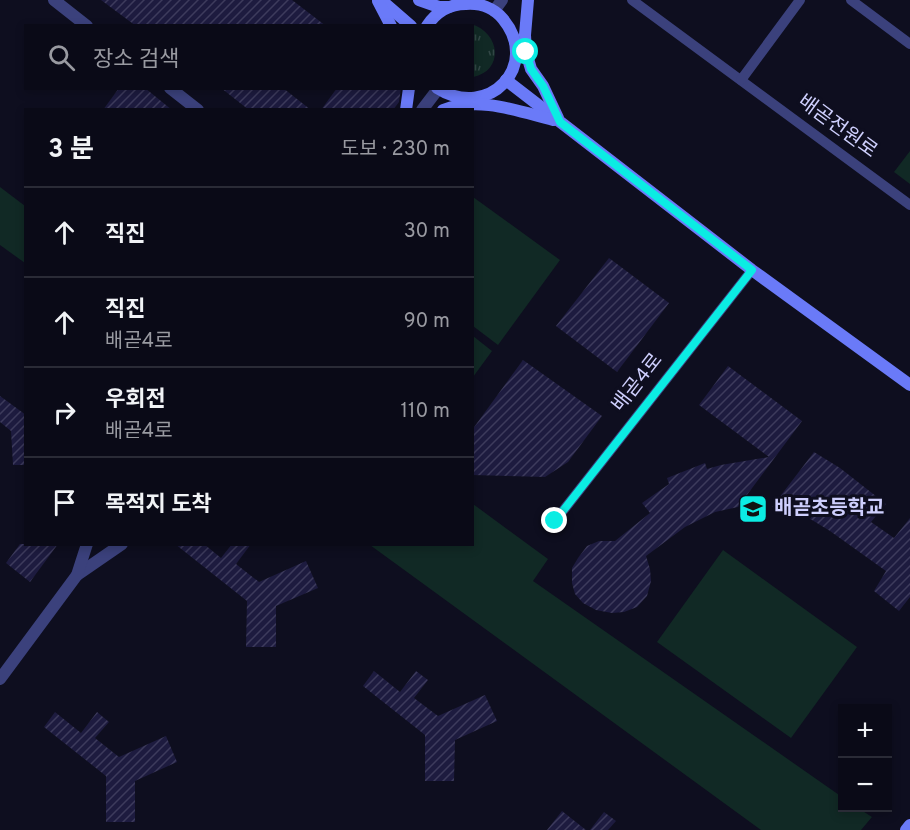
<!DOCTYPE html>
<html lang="ko">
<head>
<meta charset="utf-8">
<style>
	body { margin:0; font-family:Overpass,"Noto Sans KR",sans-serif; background:#131320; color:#f1f3f6 }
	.controls { position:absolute; right:18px; bottom:18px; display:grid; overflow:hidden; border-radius:0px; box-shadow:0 3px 9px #0003 }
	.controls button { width:54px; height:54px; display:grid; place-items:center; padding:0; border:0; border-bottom:2px solid #2a2b36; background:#0a0a17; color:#f1f3f6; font:30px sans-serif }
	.stop { position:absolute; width:18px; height:18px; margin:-14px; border:4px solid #0bece3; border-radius:50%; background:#fff }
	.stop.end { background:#0bece3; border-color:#fff; box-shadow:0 2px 6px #0008 }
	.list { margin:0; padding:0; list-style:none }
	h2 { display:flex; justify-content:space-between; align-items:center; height:78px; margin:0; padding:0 24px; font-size:26px }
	h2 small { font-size:20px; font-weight:400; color:#999aa1 }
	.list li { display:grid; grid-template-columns:39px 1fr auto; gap:18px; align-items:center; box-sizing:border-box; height:90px; padding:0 24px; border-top:2px solid #2a2b36 }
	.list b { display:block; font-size:22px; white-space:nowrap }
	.list p { margin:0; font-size:20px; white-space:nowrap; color:#999aa1 }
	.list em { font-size:20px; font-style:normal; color:#999aa1 }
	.icon { flex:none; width:33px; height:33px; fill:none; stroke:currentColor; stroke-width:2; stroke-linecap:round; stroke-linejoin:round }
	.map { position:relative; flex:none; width:910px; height:830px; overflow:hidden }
	.search { position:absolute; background:#0a0a17; box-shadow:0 3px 9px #0003; left:24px; top:24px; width:450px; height:66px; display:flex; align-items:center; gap:15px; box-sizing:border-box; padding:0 21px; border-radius:0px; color:#999aa1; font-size:22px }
	.panel { position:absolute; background:#0a0a17; box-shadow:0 3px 9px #0003; left:24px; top:108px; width:450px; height:438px; border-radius:0px }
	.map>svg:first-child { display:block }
	.grass { fill:url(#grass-tufts) }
	.park { fill:#112925 }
	.building { fill:url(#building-hatch) }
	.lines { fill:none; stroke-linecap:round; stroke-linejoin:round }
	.lane { stroke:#3b417c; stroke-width:10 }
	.street { stroke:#3b417c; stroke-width:12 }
	.secondary { stroke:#6a7af8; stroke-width:12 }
	.route { stroke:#0bece3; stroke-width:8 }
	.labels { text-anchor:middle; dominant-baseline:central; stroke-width:6; stroke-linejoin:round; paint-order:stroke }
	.street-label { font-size:20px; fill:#cecffd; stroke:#0e0e1f }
	.poi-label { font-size:20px; font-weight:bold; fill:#cecffd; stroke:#0e0e1f; text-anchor:start }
</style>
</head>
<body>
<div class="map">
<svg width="910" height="830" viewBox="0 0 910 830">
	<defs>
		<pattern id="grass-tufts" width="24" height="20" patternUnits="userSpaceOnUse" patternTransform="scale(1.5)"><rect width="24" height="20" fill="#112925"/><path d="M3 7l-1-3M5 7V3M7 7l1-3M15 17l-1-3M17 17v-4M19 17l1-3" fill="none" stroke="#324746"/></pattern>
		<pattern id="building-hatch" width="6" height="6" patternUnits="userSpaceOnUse" patternTransform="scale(1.5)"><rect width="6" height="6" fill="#1d1b3f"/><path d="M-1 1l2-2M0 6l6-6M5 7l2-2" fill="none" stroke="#3d3b5c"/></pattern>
	</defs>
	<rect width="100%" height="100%" fill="#0e0e1f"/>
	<path class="grass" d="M 471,24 C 501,33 504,71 473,77 L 472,26 L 460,25 Z"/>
	<g class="park">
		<polygon points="910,151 910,184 894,172"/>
		<polygon points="0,187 25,206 25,263 0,245"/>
		<polygon points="473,197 560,260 498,345 473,326"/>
		<polygon points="473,336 492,351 473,377 472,377"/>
		<polygon points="473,504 548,559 533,581 842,797 842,808 858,808 872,817 861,830 761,830 370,545 472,544"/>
		<polygon points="723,550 857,647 791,738 657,642"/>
	</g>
	<g class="building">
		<polygon points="101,0 292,0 326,26 136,26"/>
		<polygon points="119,88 145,88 172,110 103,110"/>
		<polygon points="221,88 283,88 311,110 249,110"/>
		<polygon points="337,88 401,88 399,102 393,110 321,110"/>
		<polygon points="609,258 669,303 617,372 556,326"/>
		<polygon points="523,360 602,416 568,462 545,477 472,475 472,430"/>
		<polygon points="728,366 802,421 738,507 715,512 685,527 646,556 650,569 651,581 647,596 637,607 624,612 612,613 596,610 583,603 575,594 572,583 572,568 578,558 587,546 599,541 615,541 650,513 642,503 669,484 667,478 705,463 707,469 721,465 769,457 699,405"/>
		<polygon points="0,396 26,415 26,465 13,465 11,431 0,422"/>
		<polygon points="814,452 840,468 886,504 871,522 894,538 910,518 910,597 899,611 874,591 886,571 830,531 812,520 794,512 772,507"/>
		<polygon points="20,544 58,544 30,582 6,563"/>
		<polygon points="175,544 204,544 221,558 232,544 251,544 236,564 259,582 306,561 318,588 276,606 276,647 246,647 247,601"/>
		<polygon points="374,671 400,692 416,671 428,680 414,698 438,716 485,695 497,721 455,740 454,781 425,781 425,735 363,686"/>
		<polygon points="55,712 81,733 97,712 109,722 95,738 119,757 166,736 177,762 135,781 135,822 106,822 106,776 44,727"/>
		<polygon points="562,811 586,830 547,830"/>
		<polygon points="604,812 616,821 608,830 590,830"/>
	</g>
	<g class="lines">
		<g class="lane">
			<polyline points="632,0 910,205"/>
			<polyline points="851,0 910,44"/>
			<polyline points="741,80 800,0"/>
			<polyline points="555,521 752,270"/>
		</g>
		<g class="street">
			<polyline points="54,0 87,26"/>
			<polyline points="494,11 502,0"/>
			<polyline points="170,88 198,110"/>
			<polyline points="422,110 438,89"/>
			<polyline points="77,575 122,544"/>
			<polyline points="0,679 77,575 87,544"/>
		</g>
		<g class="secondary">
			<polyline points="381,0 411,26"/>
			<polyline points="419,0 439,7 449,7"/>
			<polyline points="528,0 525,35 526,52 531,69 543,86 558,118"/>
			<polyline points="378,1 391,26"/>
			<path d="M 427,26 C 436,12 450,4 466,4 C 480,3 494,8 503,19 C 541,65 489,121 437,88"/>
			<polyline points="506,80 752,270 910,385"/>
			<polyline points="406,110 409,88"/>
			<path d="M 443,110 C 479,96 517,111 553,120"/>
			<polyline points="906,830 910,825"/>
		</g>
	</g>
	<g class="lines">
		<polyline class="route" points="526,52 531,69 543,86 560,122 752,270 555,521"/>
	</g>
	<defs>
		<g id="school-square" transform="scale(1.5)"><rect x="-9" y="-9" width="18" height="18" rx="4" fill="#0bece3" stroke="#0e0e1f"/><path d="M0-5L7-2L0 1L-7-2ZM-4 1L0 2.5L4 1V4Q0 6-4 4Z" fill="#111"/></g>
	</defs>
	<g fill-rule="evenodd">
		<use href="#school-square" x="753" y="509"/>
	</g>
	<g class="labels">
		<g class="street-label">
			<text transform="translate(837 127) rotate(36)">배곧전원로</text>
			<text transform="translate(638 383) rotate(-52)">배곧4로</text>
		</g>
		<g class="poi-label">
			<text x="774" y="509">배곧초등학교</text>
		</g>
	</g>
</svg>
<div class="controls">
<button>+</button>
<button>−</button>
</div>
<div class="stop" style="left:526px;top:52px"></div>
<div class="stop end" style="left:555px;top:521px"></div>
<div class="search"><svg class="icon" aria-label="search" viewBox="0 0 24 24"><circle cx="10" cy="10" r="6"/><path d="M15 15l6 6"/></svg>장소 검색</div>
<section class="panel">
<h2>3 분<small>도보 · 230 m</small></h2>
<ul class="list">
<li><svg class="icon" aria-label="ahead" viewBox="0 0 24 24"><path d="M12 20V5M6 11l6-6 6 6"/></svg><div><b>직진</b></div><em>30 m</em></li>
<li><svg class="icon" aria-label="ahead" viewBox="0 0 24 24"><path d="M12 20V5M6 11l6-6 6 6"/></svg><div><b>직진</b><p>배곧4로</p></div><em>90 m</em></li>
<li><svg class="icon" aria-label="right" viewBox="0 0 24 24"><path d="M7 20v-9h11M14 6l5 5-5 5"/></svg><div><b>우회전</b><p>배곧4로</p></div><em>110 m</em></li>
<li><svg class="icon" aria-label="arrive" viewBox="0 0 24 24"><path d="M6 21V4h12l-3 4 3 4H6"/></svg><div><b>목적지 도착</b></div></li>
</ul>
</section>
</div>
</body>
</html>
